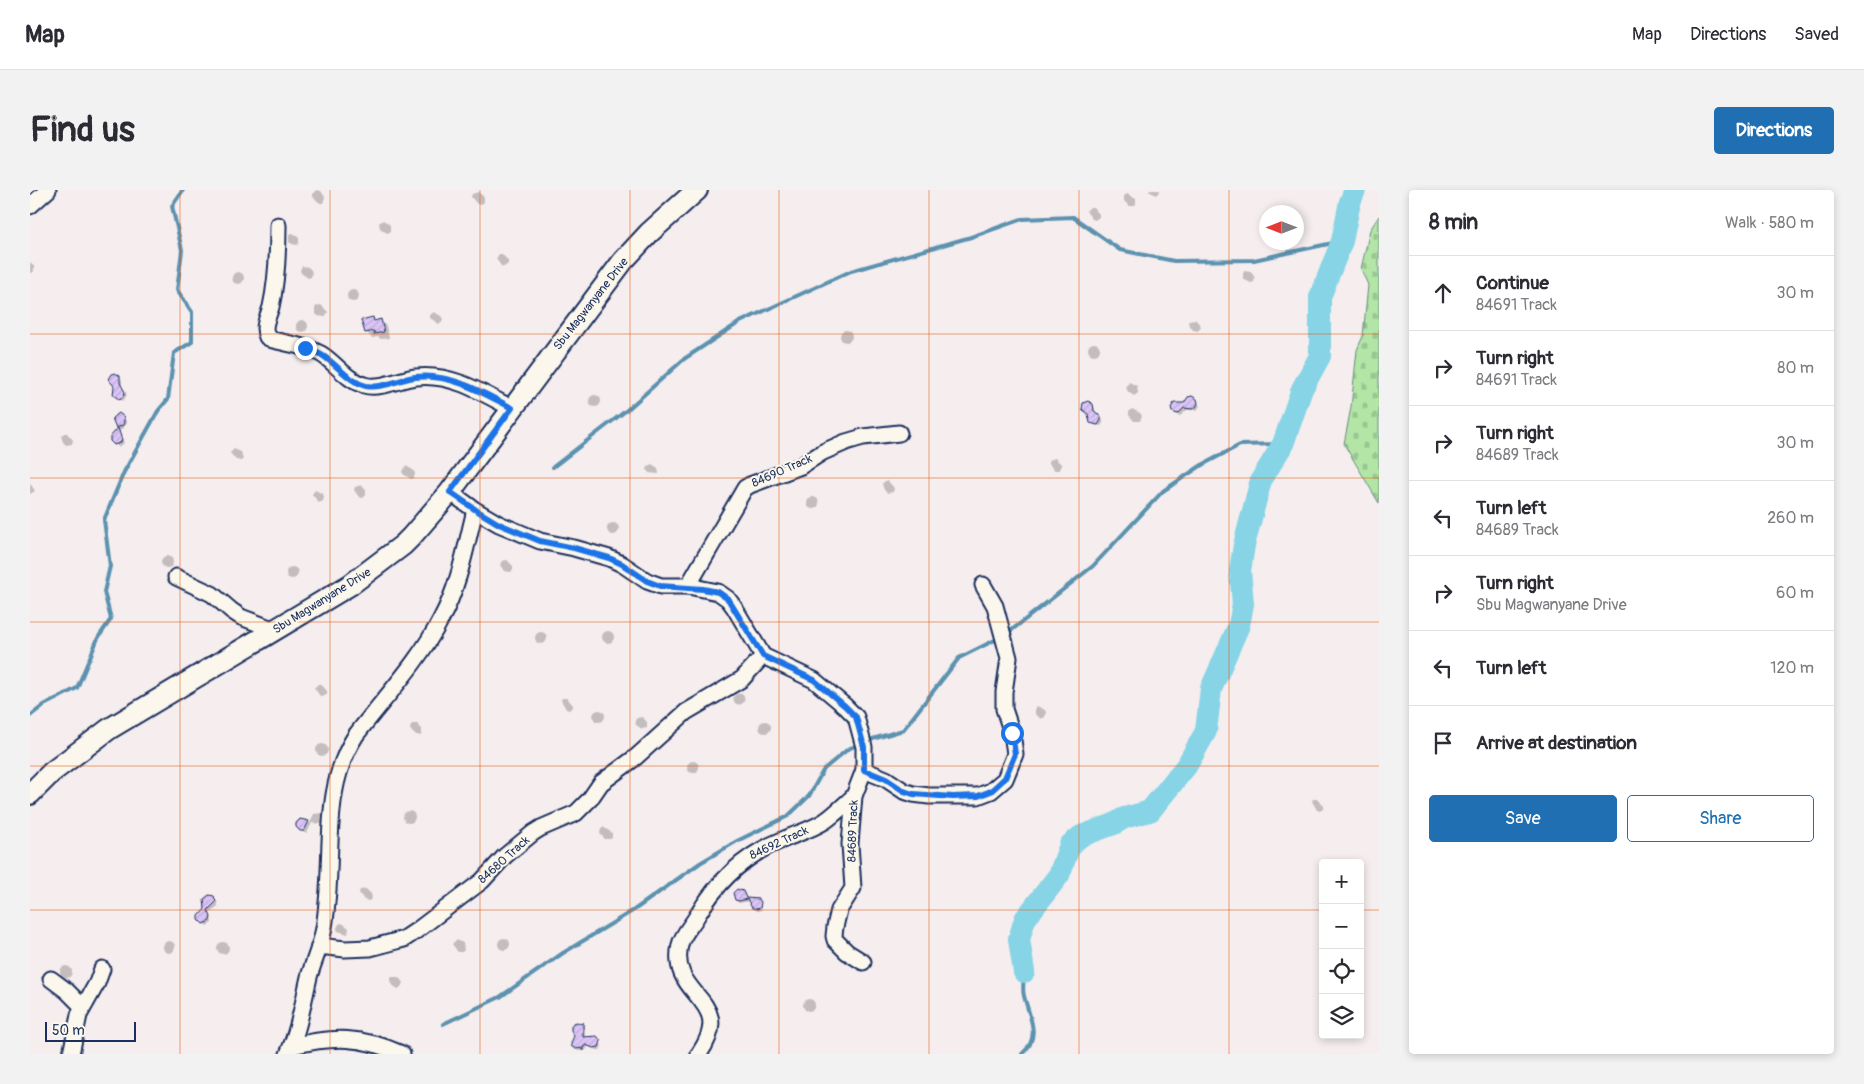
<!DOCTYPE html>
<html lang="en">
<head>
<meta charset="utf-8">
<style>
	body { margin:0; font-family:Pangolin,sans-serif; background:#f2f2f3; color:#2b2b33 }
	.controls { position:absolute; right:15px; bottom:15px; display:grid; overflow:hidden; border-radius:5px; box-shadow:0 2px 8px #0003 }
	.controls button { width:45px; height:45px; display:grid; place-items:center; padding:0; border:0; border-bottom:1px solid #e1e1e2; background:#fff; color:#2b2b33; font:25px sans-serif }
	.compass { position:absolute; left:1229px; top:15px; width:45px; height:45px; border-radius:50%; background:#fff; box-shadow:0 2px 8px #0003; rotate:270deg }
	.scale { position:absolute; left:15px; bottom:12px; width:91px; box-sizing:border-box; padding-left:5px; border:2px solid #1b2f5e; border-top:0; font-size:14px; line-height:18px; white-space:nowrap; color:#1b2f5e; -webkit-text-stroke:4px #fbf7ec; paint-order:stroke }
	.stop { position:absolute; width:15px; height:15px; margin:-11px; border:4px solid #1a73e8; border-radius:50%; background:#fff }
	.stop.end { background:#1a73e8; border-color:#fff; box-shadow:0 1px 5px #0008 }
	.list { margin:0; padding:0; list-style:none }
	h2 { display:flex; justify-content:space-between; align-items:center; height:65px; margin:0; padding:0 20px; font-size:21px }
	h2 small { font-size:16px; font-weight:400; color:#7c7c81 }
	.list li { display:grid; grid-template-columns:32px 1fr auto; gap:15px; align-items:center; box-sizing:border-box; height:75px; padding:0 20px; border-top:1px solid #e1e1e2 }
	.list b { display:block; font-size:19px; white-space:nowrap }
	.list p { margin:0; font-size:16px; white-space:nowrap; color:#7c7c81 }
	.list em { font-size:16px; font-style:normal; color:#7c7c81 }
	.actions { display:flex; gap:10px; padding:15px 20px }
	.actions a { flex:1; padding:11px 0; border:1px solid #1f6fb2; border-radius:5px; text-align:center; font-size:18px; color:#1f6fb2 }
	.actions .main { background:#1f6fb2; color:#fff }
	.icon { flex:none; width:28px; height:28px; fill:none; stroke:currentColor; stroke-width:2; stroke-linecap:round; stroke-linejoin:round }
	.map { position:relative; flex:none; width:1349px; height:864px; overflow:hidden; border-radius:5px }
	header { display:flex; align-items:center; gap:30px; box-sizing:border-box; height:70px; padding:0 25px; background:#fff; border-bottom:1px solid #e1e1e2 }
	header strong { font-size:24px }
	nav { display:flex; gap:28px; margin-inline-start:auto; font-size:18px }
	.intro { display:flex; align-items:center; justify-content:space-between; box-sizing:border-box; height:120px; padding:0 30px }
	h1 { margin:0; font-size:35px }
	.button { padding:12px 22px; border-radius:5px; background:#1f6fb2; color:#fff; font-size:18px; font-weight:700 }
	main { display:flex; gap:30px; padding:0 30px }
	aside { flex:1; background:#fff; border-radius:5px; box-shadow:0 2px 8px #0003 }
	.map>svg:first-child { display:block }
	.cemetery { fill:url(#cemetery-stones); stroke:#678a82 }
	.shadow { fill:#0003 }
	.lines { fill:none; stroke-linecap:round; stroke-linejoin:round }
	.stream { stroke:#5b92af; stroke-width:4 }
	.river { stroke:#86d4e5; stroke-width:22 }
	.building { fill:url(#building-hatch); stroke:#1b2f5e }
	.minor-casing { stroke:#1b2f5e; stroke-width:19 }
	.major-casing { stroke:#1b2f5e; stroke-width:24 }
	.minor { stroke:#fbf7ec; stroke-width:15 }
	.major { stroke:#fbf7ec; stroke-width:20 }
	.route { stroke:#1a73e8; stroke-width:6 }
	.grid { fill:none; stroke:#e8590c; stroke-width:1; stroke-opacity:0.55 }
	.labels { text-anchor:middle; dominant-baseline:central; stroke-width:4; stroke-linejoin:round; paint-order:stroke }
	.street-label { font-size:12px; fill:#1b2f5e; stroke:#fbf7ec }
</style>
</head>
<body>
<header>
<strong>Map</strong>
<nav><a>Map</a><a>Directions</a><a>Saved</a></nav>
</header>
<div class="intro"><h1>Find us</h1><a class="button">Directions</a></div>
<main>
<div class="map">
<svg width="1349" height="864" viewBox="0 0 1349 864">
	<defs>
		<pattern id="cemetery-stones" width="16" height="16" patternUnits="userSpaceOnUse" patternTransform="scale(1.25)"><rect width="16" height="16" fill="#b3e6a6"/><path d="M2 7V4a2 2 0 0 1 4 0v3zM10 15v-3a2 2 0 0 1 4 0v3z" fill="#99c691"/></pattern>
		<pattern id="building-hatch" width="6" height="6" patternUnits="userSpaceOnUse" patternTransform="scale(1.25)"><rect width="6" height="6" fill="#dcc5f6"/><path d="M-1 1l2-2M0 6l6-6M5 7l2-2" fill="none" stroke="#bcaad5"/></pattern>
	</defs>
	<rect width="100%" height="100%" fill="#f5edee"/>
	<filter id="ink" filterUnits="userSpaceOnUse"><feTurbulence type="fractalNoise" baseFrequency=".02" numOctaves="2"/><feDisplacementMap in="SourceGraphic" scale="10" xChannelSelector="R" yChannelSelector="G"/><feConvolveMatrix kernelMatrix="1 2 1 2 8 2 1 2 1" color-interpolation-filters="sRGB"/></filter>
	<g filter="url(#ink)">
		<polygon class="cemetery" points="1349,26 1349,313 1314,254 1321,217 1327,160 1333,146 1338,95 1331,79 1340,40"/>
		<g class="shadow">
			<polygon points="286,0 291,1 295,7 293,13 290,13 283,7 283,4"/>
			<polygon points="1117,0 1129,0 1130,1 1126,5"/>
			<polygon points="448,2 454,7 454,12 450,15 447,14 441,7 442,4"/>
			<polygon points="1097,4 1106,9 1106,14 1104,16 1099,16 1094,11 1094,6"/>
			<polygon points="1060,17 1063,17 1069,24 1069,27 1065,30 1062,29 1056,21"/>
			<polygon points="353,30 360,35 360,42 357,43 350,38 349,33"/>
			<polygon points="263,43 269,48 269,53 267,55 262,54 259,52 259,44"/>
			<polygon points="469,64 472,64 478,71 478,74 474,77 471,76 466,69"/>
			<polygon points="0,72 4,76 4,81 2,83 0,83"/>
			<polygon points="272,76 278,77 281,80 282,84 281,87 278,88 271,83 270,80"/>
			<polygon points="1214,81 1221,82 1225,88 1224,92 1221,93 1213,89 1213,84"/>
			<circle cx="208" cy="88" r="6"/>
			<circle cx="323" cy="106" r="6"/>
			<polygon points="291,115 298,122 295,127 288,126 285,123 285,118 287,116"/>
			<polygon points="404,122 411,126 413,129 411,133 409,134 400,128 400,125"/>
			<polygon points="342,129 346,132 351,131 356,136 359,148 351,149 348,147 342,148 336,142"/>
			<polygon points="1165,129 1171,136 1168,141 1163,140 1158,133 1159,130"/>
			<circle cx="272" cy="136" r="6"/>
			<circle cx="816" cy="146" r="6"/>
			<circle cx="1064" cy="159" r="6"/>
			<polygon points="89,187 92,190 92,197 97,205 93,211 87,207"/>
			<polygon points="1099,192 1107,196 1108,203 1104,206 1098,202 1096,197"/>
			<circle cx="565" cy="211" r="6"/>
			<polygon points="1166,210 1170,216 1167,220 1157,220 1150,226 1147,225 1142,220"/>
			<polygon points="1061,213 1064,216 1066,224 1073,230 1073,233 1071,236 1064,235 1062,232"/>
			<polygon points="1102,219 1110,223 1112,226 1110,231 1104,231 1099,225 1099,222"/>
			<polygon points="89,225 96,231 96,235 89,241 94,253 89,257 83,253 82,246 89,240 84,229"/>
			<polygon points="34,243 37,243 43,250 42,254 36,255 33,252 31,246"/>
			<polygon points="204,259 211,262 213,269 211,271 206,270 200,263"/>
			<polygon points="1025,268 1031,274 1031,278 1029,280 1024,280 1018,273 1019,270"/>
			<polygon points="622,274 628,278 629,284 619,283 617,279 618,276"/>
			<polygon points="376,276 383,280 385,283 384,288 381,289 373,284 372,281"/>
			<polygon points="855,291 858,291 864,298 863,302 857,303 854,300 852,294"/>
			<polygon points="0,293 5,301 0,304"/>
			<polygon points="331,295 336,300 336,305 333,308 329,307 324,300 325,297"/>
			<polygon points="285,300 293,304 294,307 293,311 289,313 282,304"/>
			<circle cx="783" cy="313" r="6"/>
			<circle cx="583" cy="339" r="6"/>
			<circle cx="137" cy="372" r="6"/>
			<polygon points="477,370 483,376 483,379 481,382 474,381 470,375 472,371"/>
			<circle cx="262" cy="383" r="6"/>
			<circle cx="578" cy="447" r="6"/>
			<circle cx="511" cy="448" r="6"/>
			<polygon points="288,494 291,494 297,501 297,504 293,507 290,506 284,498"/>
			<circle cx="709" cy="509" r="5.5"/>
			<polygon points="532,508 537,508 543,515 543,517 539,520 536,519 531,510"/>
			<polygon points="1007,516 1015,520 1016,523 1015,527 1011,529 1005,524 1005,518"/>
			<circle cx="569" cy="526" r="6"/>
			<polygon points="612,527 617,532 617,538 612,539 606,535 605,530 607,528"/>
			<circle cx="735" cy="537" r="6"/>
			<polygon points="382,534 387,534 392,539 392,544 390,546 384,544 381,541 380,538"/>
			<circle cx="292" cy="560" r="6"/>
			<circle cx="663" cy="577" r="6"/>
			<polygon points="1283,609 1288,609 1294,616 1294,618 1290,621 1287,620 1282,611"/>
			<circle cx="379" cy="627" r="6"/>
			<polygon points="292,623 294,626 294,634 282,633 277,643 274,643 267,637 269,631 280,633 284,624"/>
			<polygon points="573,637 582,643 582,648 580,649 575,649 570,644 571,639"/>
			<polygon points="336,699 341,704 342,708 339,711 334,710 329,703 330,700"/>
			<polygon points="712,702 717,709 727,709 732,720 727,721 724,719 719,711 709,713 706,710"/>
			<polygon points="182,707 188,713 188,716 180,723 182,733 177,736 170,730"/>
			<polygon points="312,733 319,738 318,744 308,741 307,738 309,734"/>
			<circle cx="474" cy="754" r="6"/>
			<polygon points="426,750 433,753 434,760 432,762 428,762 422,754"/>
			<circle cx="139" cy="757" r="6"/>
			<circle cx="193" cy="758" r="6"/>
			<circle cx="36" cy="782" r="6"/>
			<polygon points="362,787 368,787 371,790 373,793 371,797 368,799 361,794 360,789"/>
			<circle cx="779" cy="815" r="6"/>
			<polygon points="553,834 555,835 555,848 569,850 572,856 570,860 567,860 559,856 555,861 548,861 543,855"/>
		</g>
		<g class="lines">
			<g class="stream">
				<polyline points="523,277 598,219 654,169 710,132 821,81 941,47 992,29 1043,27 1090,60 1144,71 1224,70 1312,51"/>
				<polyline points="978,443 1063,376 1133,301 1172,275 1210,255 1253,254"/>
				<polyline points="0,526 14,515 47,498 68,448 81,429 74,402 80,376 74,330 94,282 128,221 138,209 144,163 162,152 162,122 147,100 152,60 142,16 153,0"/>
				<polyline points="836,551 873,540 929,468 965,450"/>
				<polyline points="413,834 470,807 533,763 604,720 670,673 707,651 758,626 779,606 794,579 818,559 830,554"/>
				<path d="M 992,864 C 1012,847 999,826 994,806 C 992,799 994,790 994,782"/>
			</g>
			<polyline class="river" points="994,782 989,749 995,729 1029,685 1040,655 1051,646 1084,634 1094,628 1120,621 1157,575 1176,541 1181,499 1209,435 1213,414 1210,381 1214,355 1231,290 1253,254 1272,199 1290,166 1290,107 1312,51 1320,12 1325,0"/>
		</g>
		<g class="building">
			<polygon points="343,127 344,131 351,129 354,142 344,144 344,141 335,143 331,130"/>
			<polygon points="85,183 90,186 90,193 95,202 94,205 90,210 83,205 84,196 78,189 81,184"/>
			<polygon points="1162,206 1167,209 1168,213 1166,217 1162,219 1154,218 1148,224 1142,222 1141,218 1144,213 1154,213 1158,207"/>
			<polygon points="1058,211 1063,214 1064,221 1071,226 1071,230 1068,235 1060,233 1058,224 1052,219 1053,213"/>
			<polygon points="89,223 94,227 94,231 93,235 86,238 82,228"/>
			<polygon points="88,238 92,250 90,253 84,255 80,251 80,247"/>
			<polygon points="270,629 279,631 274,641 270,641 266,637 266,633"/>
			<polygon points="707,699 713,701 716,708 729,709 731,712 730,718 726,719 722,718 717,709 709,711 705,710 703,703"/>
			<polygon points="179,705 184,706 186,712 178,720 181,727 180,731 173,734 169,730 169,726 175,719 174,709"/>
			<polygon points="547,832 551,834 553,832 553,847 567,846 571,851 569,857 563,858 556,855 553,857 553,861 551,858 546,859 542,857 541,853 544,846 541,840 541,836 543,833"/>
		</g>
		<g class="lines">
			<g class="minor-casing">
				<g id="minor">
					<polyline points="0,16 18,0"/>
					<path d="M 248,35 C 248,63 247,90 241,117 C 238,127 232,137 237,147 L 243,150 C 259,154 277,156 291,164 C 306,173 316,190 334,195 C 350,200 369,189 386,187 C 421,183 451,202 481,218"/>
					<polyline points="420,302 445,320 469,334 510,351 544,358 579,368 592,374 617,391 631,396 658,396 688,402 698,409 704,417 733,466 784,490 815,516 826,527 834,557 834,580 824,606 820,654 823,698 809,720 805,737 804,746 805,750 817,762 833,772"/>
					<polyline points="146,387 182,404 202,421 211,427 245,440"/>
					<polyline points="658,396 715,298 720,295 771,276 793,262 816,252 833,247 869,243"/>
					<polyline points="834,580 856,589 874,601 883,604 899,606 948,606 961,601 975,589 985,564 982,543 974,519 974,502 979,468 965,416 953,395"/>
					<polyline points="289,756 315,759 340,758 374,749 386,741 452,691 475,666 503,643 511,638 546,623 560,609 571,593 606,567 656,522 712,489 733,466"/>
					<polyline points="21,789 37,801 53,817"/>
					<path d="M 262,856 C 304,846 331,846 372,864"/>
					<polyline points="41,864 49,825 67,793 72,779"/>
					<path d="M 258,864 C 269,839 273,813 279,787 C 283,773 289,760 292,747 C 295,736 296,724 297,712 C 303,655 293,596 326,545 C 355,507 389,472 411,429 C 429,396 436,356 445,320"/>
					<path d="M 669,864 C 708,808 638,808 650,755 C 652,745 662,735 667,726 C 687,692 713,666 750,651 C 765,644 781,640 795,631 C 805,624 815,614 824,606"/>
				</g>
			</g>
			<g class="major-casing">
				<polyline id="major" points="0,604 22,582 79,539 320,395 373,355 381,347 420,302 593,71 619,43 667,0"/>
			</g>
			<use href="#minor" class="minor"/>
			<use href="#major" class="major"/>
		</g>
	</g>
	<g class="lines" filter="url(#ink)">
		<path class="route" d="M 275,158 C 282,161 290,163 296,168 C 309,177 320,192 336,196 C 352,199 369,189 385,187 C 421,183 451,202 482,218 L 420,302 L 446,320 L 469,334 L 510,351 L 544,358 L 579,368 L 592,374 L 617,391 L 630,396 L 673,399 L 688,402 L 698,409 L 733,466 L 784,490 L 815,516 L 826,527 L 834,557 L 834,580 L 856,589 L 874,601 L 883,604 L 923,607 L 948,606 L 961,601 L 975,588 L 985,564 L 982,543"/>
	</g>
	<path class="grid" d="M 150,0 L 150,864M 300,0 L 300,864M 450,0 L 450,864M 600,0 L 600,864M 749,0 L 749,864M 899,0 L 899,864M 1049,0 L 1049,864M 1199,0 L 1199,864M 0,144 L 1349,144M 0,288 L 1349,288M 0,432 L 1349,432M 0,576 L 1349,576M 0,720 L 1293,720M 1330,720 L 1349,720"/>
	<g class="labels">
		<g class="street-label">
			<text transform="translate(561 114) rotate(-52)">Sbu Magwanyane Drive</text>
			<text transform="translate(752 281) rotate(-24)">84690 Track</text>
			<text transform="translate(292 411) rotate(-32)">Sbu Magwanyane Drive</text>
			<text transform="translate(823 641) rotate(-88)">84689 Track</text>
			<text transform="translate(749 653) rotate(-25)">84692 Track</text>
			<text transform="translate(474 670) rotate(-42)">84680 Track</text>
		</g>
	</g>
</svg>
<div class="controls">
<button>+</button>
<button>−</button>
<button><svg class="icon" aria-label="locate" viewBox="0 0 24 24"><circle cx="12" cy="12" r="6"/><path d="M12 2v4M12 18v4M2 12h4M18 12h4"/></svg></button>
<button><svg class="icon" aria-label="layers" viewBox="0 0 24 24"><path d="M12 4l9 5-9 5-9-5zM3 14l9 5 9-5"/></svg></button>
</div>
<svg class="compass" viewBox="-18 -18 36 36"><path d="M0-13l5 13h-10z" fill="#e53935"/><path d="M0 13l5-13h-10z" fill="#7c7c81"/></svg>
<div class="scale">50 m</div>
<div class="stop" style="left:982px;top:543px"></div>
<div class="stop end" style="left:275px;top:158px"></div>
</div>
<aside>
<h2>8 min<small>Walk · 580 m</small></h2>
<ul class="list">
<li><svg class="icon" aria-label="ahead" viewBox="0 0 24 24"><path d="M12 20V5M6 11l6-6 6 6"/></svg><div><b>Continue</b><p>84691 Track</p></div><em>30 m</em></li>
<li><svg class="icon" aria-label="right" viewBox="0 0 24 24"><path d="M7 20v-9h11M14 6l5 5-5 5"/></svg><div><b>Turn right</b><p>84691 Track</p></div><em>80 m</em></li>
<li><svg class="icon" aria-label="right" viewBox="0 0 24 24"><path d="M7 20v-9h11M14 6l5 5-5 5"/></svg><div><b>Turn right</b><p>84689 Track</p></div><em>30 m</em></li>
<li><svg class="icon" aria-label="left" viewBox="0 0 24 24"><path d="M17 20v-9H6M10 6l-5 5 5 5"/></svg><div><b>Turn left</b><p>84689 Track</p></div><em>260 m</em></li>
<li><svg class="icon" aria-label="right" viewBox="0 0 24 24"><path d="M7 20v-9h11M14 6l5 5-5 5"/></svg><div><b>Turn right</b><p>Sbu Magwanyane Drive</p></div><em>60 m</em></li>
<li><svg class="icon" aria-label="left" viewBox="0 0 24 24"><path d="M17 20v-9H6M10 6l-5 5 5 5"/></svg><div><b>Turn left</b></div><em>120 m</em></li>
<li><svg class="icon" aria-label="arrive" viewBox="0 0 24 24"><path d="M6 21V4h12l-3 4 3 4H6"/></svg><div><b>Arrive at destination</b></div></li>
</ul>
<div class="actions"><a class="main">Save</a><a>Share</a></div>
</aside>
</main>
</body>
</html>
